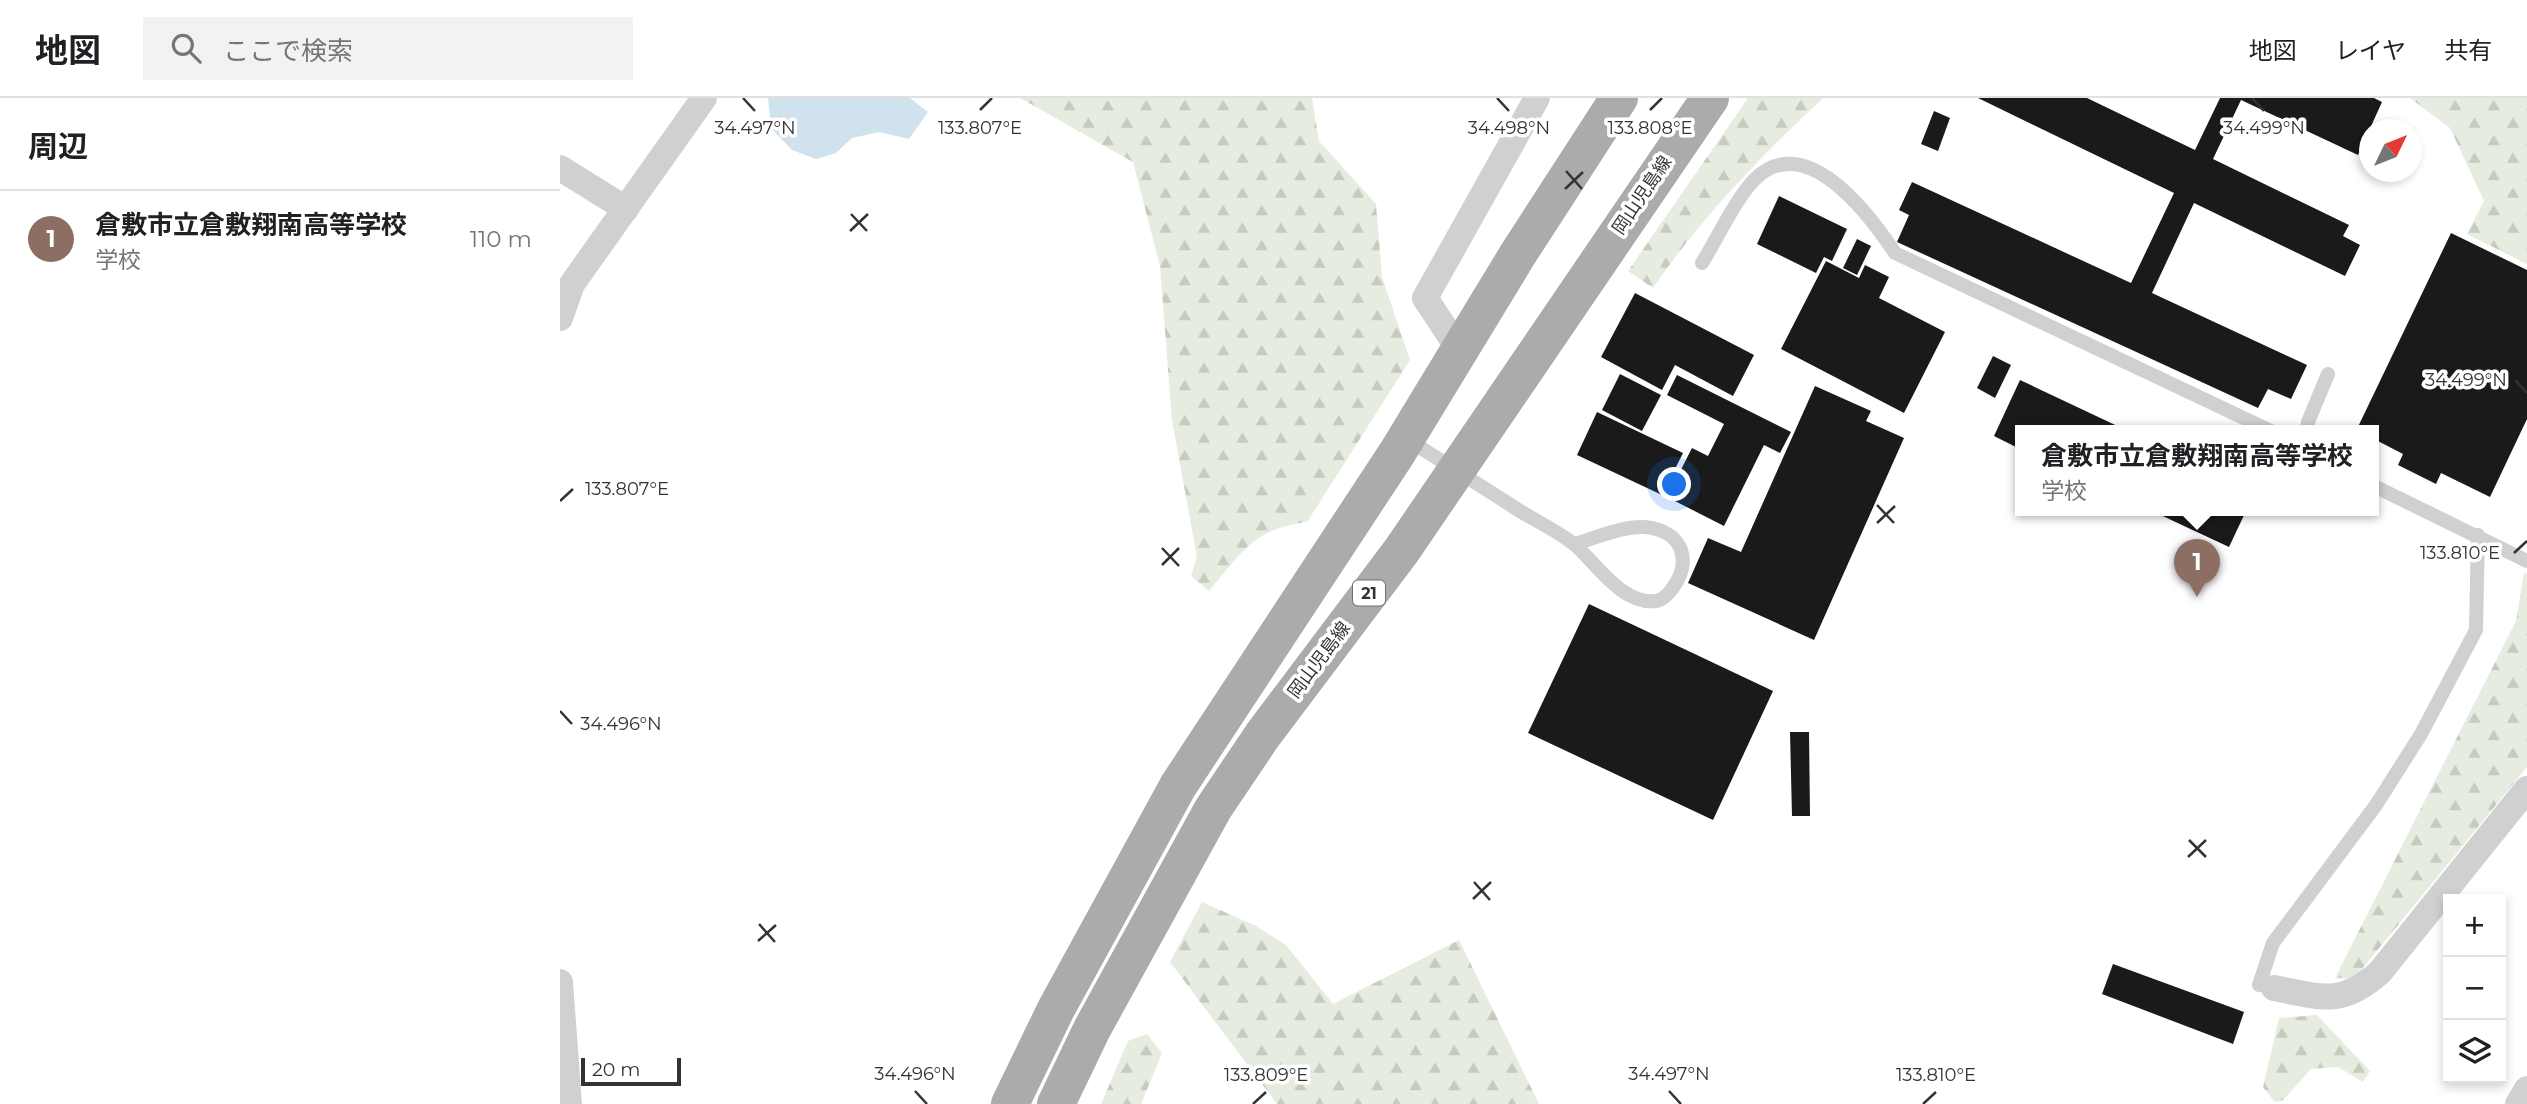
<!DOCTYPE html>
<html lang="ja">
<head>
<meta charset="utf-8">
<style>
	body { margin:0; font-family:Montserrat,"Noto Sans JP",sans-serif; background:#f2f2f2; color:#202124 }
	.controls { position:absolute; right:21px; bottom:21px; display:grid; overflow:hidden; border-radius:0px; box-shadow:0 4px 10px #0003 }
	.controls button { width:63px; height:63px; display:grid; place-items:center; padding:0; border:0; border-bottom:2px solid #e0e0e0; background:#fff; color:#202124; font:35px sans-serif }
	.compass { position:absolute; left:1799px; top:21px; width:63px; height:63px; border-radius:50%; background:#fff; box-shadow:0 4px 10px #0003; rotate:47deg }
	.scale { position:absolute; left:21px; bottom:18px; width:100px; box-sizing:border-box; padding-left:7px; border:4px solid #333; border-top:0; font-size:19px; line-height:24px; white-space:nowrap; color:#333; -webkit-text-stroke:5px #fff; paint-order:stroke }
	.you { position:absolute; left:1115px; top:387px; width:24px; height:24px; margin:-18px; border:5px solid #fff; border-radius:50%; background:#1a73e8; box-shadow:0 0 0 10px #1a73e833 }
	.badge { display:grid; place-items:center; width:46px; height:46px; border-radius:50%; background:#e63946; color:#fff; font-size:23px; font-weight:700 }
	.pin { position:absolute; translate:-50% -58px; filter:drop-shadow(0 2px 4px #0008) }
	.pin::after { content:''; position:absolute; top:37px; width:24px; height:21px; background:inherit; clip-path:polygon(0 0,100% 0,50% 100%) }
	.popup { position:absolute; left:1455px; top:327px; width:364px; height:91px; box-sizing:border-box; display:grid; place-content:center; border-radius:0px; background:#fff; filter:drop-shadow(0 2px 5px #0005); font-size:23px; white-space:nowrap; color:#757577 }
	.popup b { font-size:26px; color:#202124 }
	.popup::after { content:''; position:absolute; left:50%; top:100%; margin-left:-14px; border:14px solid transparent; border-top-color:#fff }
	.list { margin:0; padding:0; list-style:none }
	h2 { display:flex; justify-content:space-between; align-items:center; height:91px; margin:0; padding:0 28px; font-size:30px }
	h2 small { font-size:23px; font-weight:400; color:#757577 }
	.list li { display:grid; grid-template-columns:46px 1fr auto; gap:21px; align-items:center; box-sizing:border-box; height:98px; padding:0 28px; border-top:2px solid #e0e0e0 }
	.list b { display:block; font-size:26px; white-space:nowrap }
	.list p { margin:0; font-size:23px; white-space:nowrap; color:#757577 }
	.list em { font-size:23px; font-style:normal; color:#757577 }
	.icon { flex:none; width:38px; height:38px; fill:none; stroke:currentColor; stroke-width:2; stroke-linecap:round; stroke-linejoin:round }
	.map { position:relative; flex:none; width:1967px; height:1006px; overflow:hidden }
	header { display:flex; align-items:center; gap:42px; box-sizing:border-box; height:98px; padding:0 35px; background:#fff; border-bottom:2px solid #e0e0e0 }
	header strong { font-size:33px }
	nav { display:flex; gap:38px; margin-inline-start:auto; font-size:24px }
	.search { width:490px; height:63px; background:#f2f2f2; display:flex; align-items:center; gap:18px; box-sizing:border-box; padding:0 24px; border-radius:0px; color:#757577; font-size:26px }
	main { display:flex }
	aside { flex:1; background:#fff }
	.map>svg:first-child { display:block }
	.forest { fill:url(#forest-firs) }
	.water { fill:#cfe2ee }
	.building { fill:#1a1a1a }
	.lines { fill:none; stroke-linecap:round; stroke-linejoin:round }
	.lane { stroke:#d0d0d0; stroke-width:14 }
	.street { stroke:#d0d0d0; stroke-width:26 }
	.primary { stroke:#ababab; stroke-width:38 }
	.ticks { fill:none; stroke:#333; stroke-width:2.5 }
	.labels { text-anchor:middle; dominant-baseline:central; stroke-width:7; stroke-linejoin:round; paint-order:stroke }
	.shield { fill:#fff; stroke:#707070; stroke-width:2 }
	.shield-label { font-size:16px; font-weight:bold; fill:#333 }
	.street-label { font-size:18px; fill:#333; stroke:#fff }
	.ticks-label { font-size:18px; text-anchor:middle; fill:#333; stroke:#fff; stroke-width:7; stroke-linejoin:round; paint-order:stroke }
</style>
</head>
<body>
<header>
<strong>地図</strong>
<div class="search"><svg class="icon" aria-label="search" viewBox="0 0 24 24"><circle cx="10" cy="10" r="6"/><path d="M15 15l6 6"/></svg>ここで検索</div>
<nav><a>地図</a><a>レイヤ</a><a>共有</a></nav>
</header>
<main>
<aside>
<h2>周辺<small></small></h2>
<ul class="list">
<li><span class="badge" style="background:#8d6e63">1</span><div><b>倉敷市立倉敷翔南高等学校</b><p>学校</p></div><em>110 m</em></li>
</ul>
</aside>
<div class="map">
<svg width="1967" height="1006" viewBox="0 0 1967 1006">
	<defs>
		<pattern id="forest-firs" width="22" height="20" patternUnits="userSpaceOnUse" patternTransform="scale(1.75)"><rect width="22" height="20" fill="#e6ecdf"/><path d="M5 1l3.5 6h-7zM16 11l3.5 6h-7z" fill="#c6cbc0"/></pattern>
	</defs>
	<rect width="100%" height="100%" fill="#fff"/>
	<g class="forest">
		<path d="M 460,0 L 752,0 L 759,43 L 816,106 L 822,179 L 850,262 L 747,424 C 693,431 682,454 649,493 L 631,478 L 637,459 L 612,322 L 600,168 L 573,64 Z"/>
		<path d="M 1188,0 L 1263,0 C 1201,58 1141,120 1093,190 L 1068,173 Z"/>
		<polygon points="1850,0 1967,0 1967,166 1907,136 1924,103 1890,30"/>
		<polygon points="1964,475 1967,476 1967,669 1794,881 1775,880 1956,523"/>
		<polygon points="642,804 696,828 726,847 773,906 899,842 979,1006 717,1006 610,864"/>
		<polygon points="1757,917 1810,973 1803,984 1778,969 1751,971 1723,1002 1715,1004 1703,989 1719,920"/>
		<polygon points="587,936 602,955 581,1006 541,1006 568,943"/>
	</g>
	<polygon class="water" points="208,0 350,0 368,14 349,41 319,34 292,40 276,55 256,61 232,52 211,30"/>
	<g class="building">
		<polygon points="1418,0 1527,0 1635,52 1660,0 1814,0 1822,4 1798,57 1681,2 1653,61 1789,127 1783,138 1800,147 1785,178 1634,105 1592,195 1747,267 1731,301 1708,291 1698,310 1337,144 1349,117 1339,112 1352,84 1571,185 1614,95"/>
		<polygon points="1374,13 1390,20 1378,53 1361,46"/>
		<polygon points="1219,98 1287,131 1272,163 1264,159 1256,175 1197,146"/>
		<polygon points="1891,135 1967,172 1967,321 1930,399 1881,375 1876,386 1838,367 1843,356 1814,341 1814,333 1796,333"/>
		<polygon points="1297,141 1311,148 1297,177 1283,170"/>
		<polygon points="1266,163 1299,180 1305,167 1329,179 1319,200 1385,234 1344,315 1221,251"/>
		<polygon points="1075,195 1194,257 1173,298 1115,267 1102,292 1041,259"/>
		<polygon points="1433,258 1451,267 1435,300 1417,290"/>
		<polygon points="1060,276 1101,297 1082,333 1042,312"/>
		<polygon points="1117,277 1231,334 1220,355 1204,347 1164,428 1107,399 1132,350 1148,358 1164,326 1107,297"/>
		<polygon points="1460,282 1568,333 1460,333 1460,351 1434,338"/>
		<polygon points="1255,288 1311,313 1306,323 1344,340 1254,542 1128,485 1148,440 1181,454"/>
		<polygon points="1037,314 1123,355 1102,397 1017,357"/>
		<polygon points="1592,413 1686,413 1669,449"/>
		<polygon points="1029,506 1213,593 1153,722 968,635"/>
		<polygon points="1230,634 1249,634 1250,718 1232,718"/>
		<polygon points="1553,866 1684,914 1673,946 1542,896"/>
	</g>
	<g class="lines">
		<g class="lane">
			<path d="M 1142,165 C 1157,141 1175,102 1194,82 C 1245,30 1309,116 1335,155 L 1711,333"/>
			<polyline points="1747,333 1748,324 1768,276"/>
			<path d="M 847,341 C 885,365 922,389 960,413 C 978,424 999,434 1015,447 C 1037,466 1062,507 1096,503 C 1103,502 1108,496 1112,491 C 1131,466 1125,437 1092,430 C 1068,425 1037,440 1014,446"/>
			<polyline points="1814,388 1967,463"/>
			<polyline points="1714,890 1699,887 1713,845 1816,707 1861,636 1916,532 1918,437"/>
		</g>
		<g class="street">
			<polyline points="0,70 66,111"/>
			<polyline points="0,220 12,186 144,0"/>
			<polyline points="900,253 865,200 977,0"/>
			<polyline points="0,884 9,1006"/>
			<path d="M 1714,890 C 1760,899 1781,909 1820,874 L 1967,691"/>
			<polyline points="1958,1006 1967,991"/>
		</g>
		<g class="primary">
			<polyline points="450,1006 496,911 618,688 837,355 958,156 1059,0"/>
			<polyline points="496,1006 532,931 653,711 702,638 842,452 1150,0"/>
		</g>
	</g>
	<path class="ticks" d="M 183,0 L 195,13M 937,0 L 949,13M 1692,0 L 1704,13M 420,12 L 432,0M 1090,12 L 1102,0M 1006,73 L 1022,91M 1005,91 L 1023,74M 291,116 L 307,133M 290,133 L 308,116M 1955,282 L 1967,295M 0,403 L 13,391M 1317,407 L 1334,425M 1317,425 L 1335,408M 602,450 L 619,468M 1954,455 L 1967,443M 602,467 L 619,450M 0,613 L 12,626M 1629,742 L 1646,759M 1628,759 L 1646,742M 914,784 L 930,802M 913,801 L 931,784M 199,826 L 215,844M 198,843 L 216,827M 355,993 L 367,1006M 1109,993 L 1121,1006M 693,1006 L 706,994M 1363,1006 L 1376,994"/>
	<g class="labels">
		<rect class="shield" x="793" y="482.5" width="32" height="25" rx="5"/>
		<g class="shield-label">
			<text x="809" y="495">21</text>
		</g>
		<g class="street-label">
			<text transform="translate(1082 97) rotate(-56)">岡山児島線</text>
			<text transform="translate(759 562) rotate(-53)">岡山児島線</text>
		</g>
	</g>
	<g class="ticks-label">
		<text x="420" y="36">133.807°E</text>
		<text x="1090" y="36">133.808°E</text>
		<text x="195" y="36">34.497°N</text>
		<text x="949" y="36">34.498°N</text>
		<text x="1704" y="36">34.499°N</text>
		<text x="1906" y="288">34.499°N</text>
		<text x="67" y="397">133.807°E</text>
		<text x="1900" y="461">133.810°E</text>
		<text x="61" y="632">34.496°N</text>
		<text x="355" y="982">34.496°N</text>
		<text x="1109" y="982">34.497°N</text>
		<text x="706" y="983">133.809°E</text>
		<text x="1376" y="983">133.810°E</text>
	</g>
</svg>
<div class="controls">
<button>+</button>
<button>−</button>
<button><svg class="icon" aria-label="layers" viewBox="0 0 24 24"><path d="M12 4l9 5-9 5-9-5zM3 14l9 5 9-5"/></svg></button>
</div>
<svg class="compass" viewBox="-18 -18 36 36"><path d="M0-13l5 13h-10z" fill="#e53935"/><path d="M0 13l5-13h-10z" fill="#757577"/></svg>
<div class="scale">20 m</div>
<div class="you"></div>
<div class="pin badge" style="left:1637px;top:499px;background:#8d6e63">1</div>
<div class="popup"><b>倉敷市立倉敷翔南高等学校</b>学校</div>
</div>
</main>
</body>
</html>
